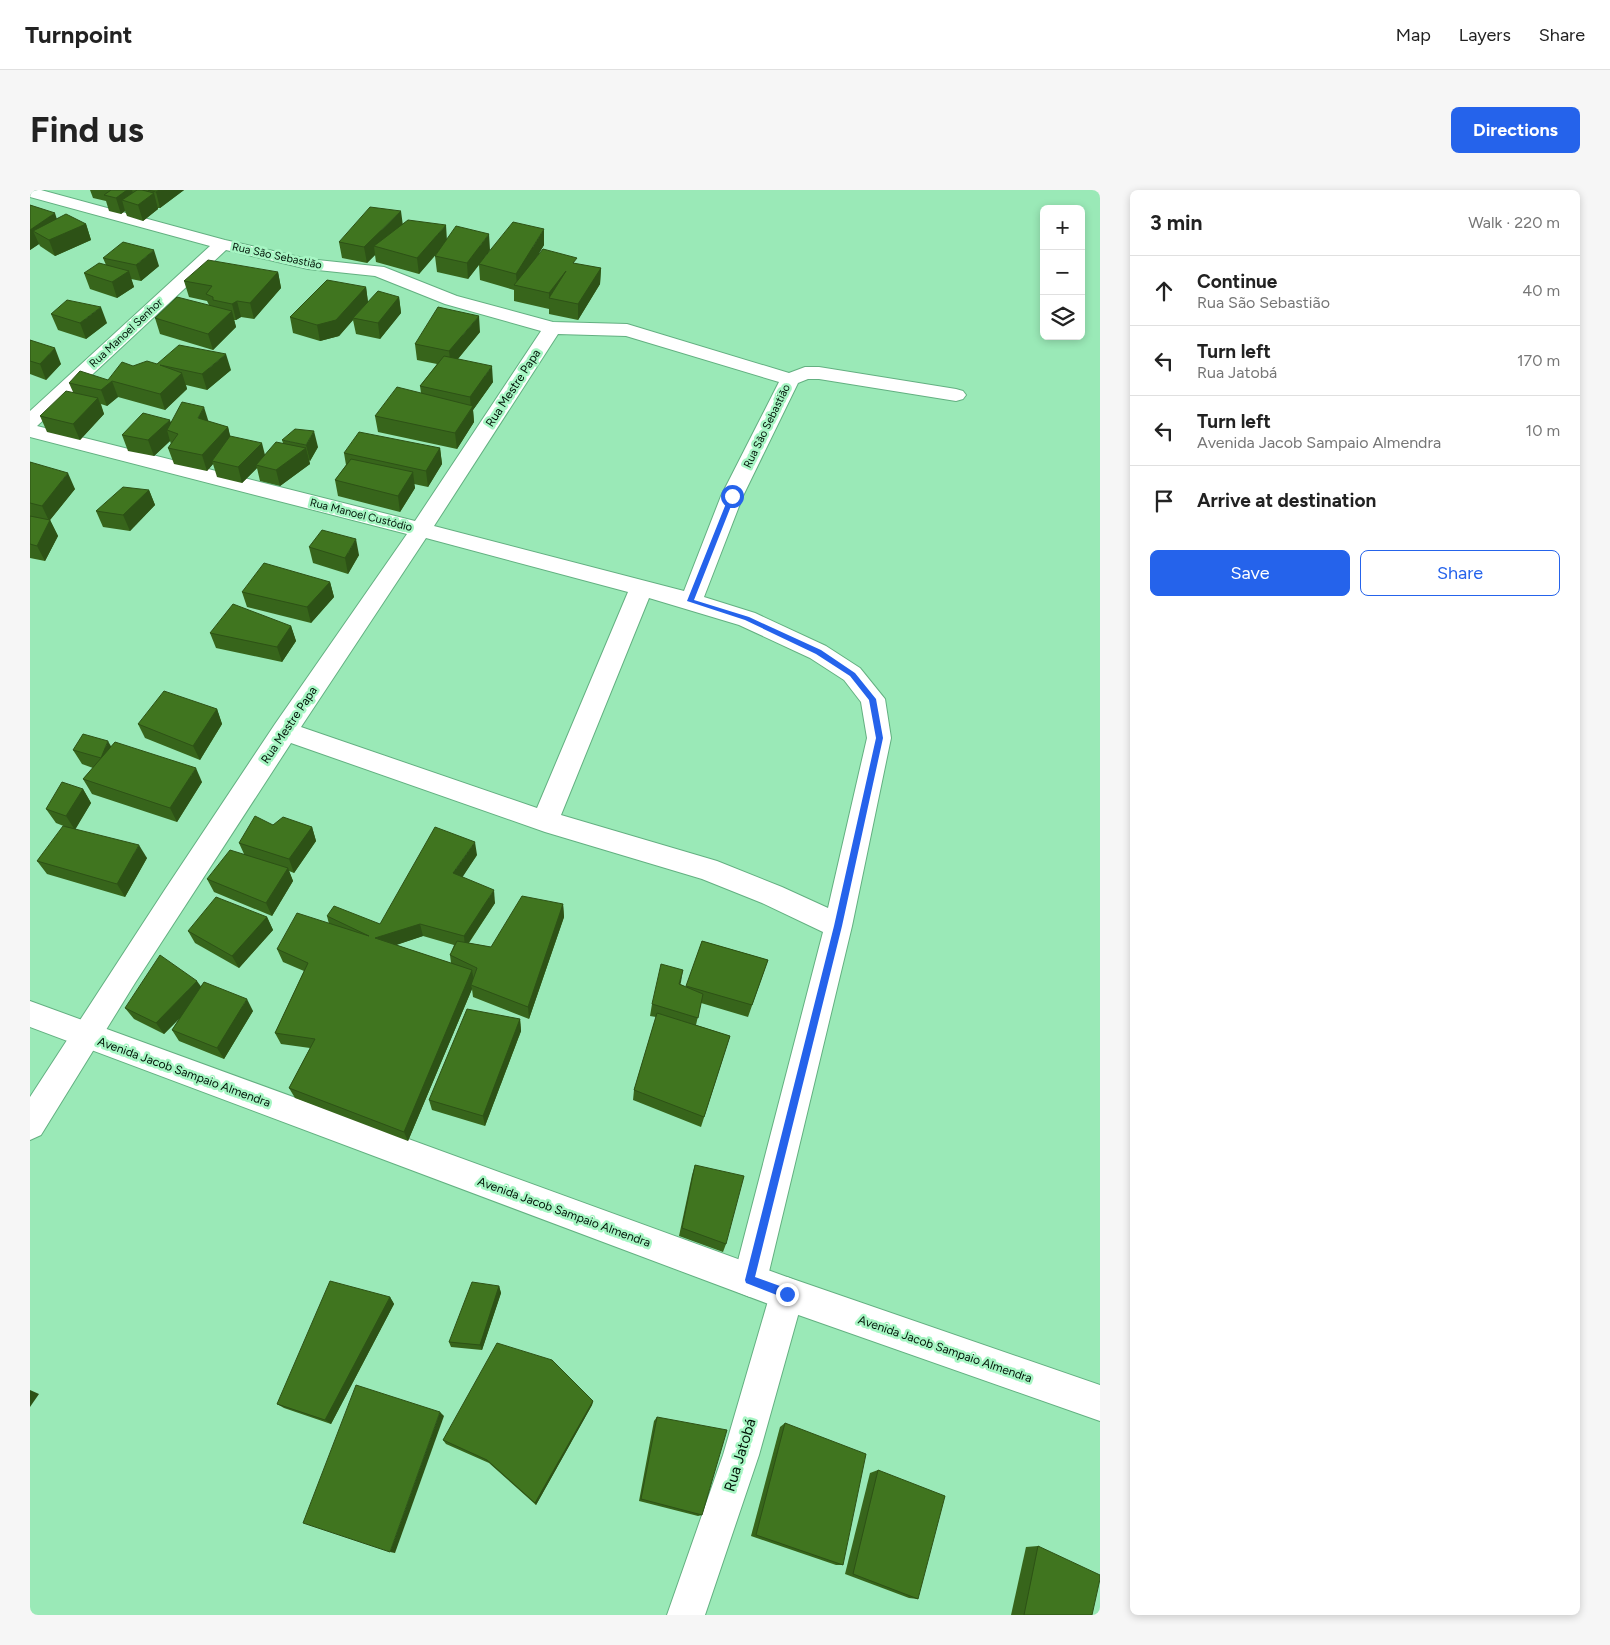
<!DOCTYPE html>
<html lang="en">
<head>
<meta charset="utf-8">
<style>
	body { margin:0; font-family:Figtree,sans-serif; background:#f6f6f6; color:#222 }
	.controls { position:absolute; right:15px; top:15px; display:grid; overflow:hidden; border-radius:8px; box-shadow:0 2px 8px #0003 }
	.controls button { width:45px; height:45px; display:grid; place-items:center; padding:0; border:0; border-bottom:1px solid #e0e0e0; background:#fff; color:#222; font:25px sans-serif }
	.stop { position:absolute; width:15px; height:15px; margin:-11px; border:4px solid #2563eb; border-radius:50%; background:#fff }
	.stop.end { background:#2563eb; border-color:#fff; box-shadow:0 1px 5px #0008 }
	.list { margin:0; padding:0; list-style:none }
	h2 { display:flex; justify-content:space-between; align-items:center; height:65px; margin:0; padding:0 20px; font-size:21px }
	h2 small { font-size:16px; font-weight:400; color:#767676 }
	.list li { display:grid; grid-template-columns:32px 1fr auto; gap:15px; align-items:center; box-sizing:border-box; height:70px; padding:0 20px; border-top:1px solid #e0e0e0 }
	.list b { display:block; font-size:19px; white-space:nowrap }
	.list p { margin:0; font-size:16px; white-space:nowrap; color:#767676 }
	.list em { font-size:16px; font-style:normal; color:#767676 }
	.actions { display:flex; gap:10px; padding:15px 20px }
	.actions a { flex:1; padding:11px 0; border:1px solid #2563eb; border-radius:8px; text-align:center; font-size:18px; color:#2563eb }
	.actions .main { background:#2563eb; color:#fff }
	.icon { flex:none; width:28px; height:28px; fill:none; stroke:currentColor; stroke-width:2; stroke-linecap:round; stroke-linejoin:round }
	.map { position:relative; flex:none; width:1070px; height:1425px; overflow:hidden; border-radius:8px }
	header { display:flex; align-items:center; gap:30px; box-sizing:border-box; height:70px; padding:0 25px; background:#fff; border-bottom:1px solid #e0e0e0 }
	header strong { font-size:24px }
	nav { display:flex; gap:28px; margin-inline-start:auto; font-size:18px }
	.intro { display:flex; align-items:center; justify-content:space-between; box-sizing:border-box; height:120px; padding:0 30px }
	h1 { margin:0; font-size:35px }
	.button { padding:12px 22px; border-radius:8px; background:#2563eb; color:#fff; font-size:18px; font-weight:700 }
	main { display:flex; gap:30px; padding:0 30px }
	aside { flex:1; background:#fff; border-radius:8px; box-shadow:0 2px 8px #0003 }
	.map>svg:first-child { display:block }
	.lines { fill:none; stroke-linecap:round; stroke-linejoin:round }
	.minor-casing { stroke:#63b081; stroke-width:2 }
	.major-casing { stroke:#63b081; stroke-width:2 }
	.minor { fill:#fff; fill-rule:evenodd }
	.major { fill:#fff; fill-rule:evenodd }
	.wall { fill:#37651b; fill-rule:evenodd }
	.shaded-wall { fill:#2d5216 }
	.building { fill:#40751f; stroke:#2d5216 }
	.route { fill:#2563eb }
	.labels { text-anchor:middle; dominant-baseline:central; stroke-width:5; stroke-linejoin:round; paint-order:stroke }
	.far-street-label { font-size:11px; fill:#001407; stroke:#a7f6c4 }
	.street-label { font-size:12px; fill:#001407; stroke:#a7f6c4 }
	.near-street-label { font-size:15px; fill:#001407; stroke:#a7f6c4 }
</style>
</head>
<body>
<header>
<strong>Turnpoint</strong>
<nav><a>Map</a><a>Layers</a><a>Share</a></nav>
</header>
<div class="intro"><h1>Find us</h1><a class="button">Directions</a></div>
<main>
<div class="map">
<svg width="1070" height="1425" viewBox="0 0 1070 1425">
	<rect width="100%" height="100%" fill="#9ae9b7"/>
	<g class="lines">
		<g class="minor-casing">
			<g id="minor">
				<path d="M 0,0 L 11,0 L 195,50 L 278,69 L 354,77 L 427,106 L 523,132 L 597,134 L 759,183 L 775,177 L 789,177 L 926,199 L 933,201 L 936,205 L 933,209 L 926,211 L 789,189 L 778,189 L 768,193 L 713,306 L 674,407 L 725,423 L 796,456 L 830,478 L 855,509 L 861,548 L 822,736 L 737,1090 L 732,1102 L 720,1107 L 708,1102 L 703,1090 L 793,742 L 732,713 L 672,689 L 515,642 L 261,553 L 105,793 L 11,945 L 0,950 L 0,907 L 134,701 L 245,534 L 377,344 L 0,247 L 0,221 L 180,56 L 0,7 ZM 196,60 L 278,79 L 345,86 L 415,114 L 511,141 L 385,331 L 7,236 ZM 528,144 L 596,146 L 749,192 L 691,306 L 654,401 L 404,336 ZM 396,348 L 598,402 L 507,618 L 271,537 ZM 619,408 L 709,435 L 780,468 L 814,490 L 831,512 L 837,548 L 798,718 L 752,697 L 687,671 L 531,625 Z"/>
				<polygon points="757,1087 769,1092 774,1104 729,1265 675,1425 637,1425 693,1265 740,1104 745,1092"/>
			</g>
		</g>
		<g class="major-casing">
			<polygon id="major" points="0,811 757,1087 1070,1195 1070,1231 757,1121 0,837"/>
		</g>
		<use href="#minor" class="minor"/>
		<use href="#major" class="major"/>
	</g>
	<g class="wall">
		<polygon points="60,0 154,0 130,18 128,18 128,19 113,31 97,26 95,21 91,24 79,21 76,11 63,8"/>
		<polygon points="0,15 27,29 56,34 61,50 25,66 10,56 9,54 0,60"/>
		<polygon points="373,34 417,49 460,60 454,68 514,55 506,68 571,78 570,94 548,130 519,124 519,119 484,111 484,100 450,90 449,75 438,89 407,82 405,66 410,60 389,84 346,72 345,65 337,73 312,68 309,52"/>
		<polygon points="73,68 129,76 111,91 101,89 104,97 87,108 60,99 54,83 76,75"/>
		<polygon points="248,82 251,98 224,129 211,127 206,130 204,130 206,137 183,160 130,144 125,128 179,115 177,111 159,107 154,91"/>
		<polygon points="336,97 338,112 369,107 371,123 350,149 326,144 323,130 309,146 290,151 263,143 260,127"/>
		<polygon points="21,124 77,133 56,149 28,140"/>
		<polygon points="450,142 428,169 463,192 443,220 444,232 427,259 348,242 345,226 391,203 390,196 407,174 387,170 385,154"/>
		<polygon points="0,150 31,174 16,190 0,184"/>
		<polygon points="127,174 201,180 177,200 156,195 157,199 135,220 88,207 77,216 71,214 74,224 50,250 17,242 10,226 43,202 39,193 78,190 103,176"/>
		<polygon points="141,232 179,232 198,237 200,247 235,265 253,253 252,250 288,257 280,271 279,270 280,274 250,296 230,291 227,278 212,293 187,287 183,274 177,281 144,274 138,258 141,254 140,251 124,266 98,261 92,245"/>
		<polygon points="410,258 412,274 398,297 384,294 385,298 370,322 308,306 305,290 316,275 314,263"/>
		<polygon points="0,272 45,299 20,330 28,346 15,371 0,368"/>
		<polygon points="119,300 125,315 100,341 73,337 66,321"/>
		<polygon points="279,357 329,365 318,384 283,373"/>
		<polygon points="300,392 304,407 281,433 217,417 212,402"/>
		<polygon points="261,436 266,451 252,472 186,458 180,443"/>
		<polygon points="187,519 192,534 170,570 115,548 108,534"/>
		<polygon points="81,557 172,592 147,632 62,604 53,589 63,578 52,574 43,560"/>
		<polygon points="53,599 61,613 45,639 117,668 95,707 17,684 7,671 36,637 26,633 16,619"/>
		<polygon points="243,635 282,637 286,651 264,683 259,681 263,691 242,726 184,702 177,689 214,664 209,653"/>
		<path d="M 447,665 L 432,687 L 465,713 L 439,753 L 461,757 L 533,714 L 534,727 L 499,829 L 443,807 L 442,799 L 378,951 L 265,908 L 259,898 L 280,858 L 251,854 L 245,843 L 274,781 L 253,772 L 247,759 L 299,734 L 297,726 L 350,734 ZM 393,746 L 424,755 L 420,765 L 421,773 L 366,755 Z"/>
		<polygon points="237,727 243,740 209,778 165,753 158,741"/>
		<polygon points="672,751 738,770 718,827 671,813 666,835 700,846 671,937 603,910 604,900 626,827 620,826 622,814 651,792 650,794 656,797"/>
		<polygon points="171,797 223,821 194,869 149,851 142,840 149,829 134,844 104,829 95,818"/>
		<polygon points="490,829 491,841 455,936 402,920 399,910"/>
		<polygon points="665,975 696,1054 693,1062 649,1046 662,985"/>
		<polygon points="469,1096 471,1103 452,1160 421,1157 419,1152"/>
		<polygon points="360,1107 364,1114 301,1234 254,1218 247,1214"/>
		<polygon points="563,1211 562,1215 506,1315 459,1273 416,1254 413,1250"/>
		<polygon points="627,1227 672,1325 668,1326 609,1311 624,1231"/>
		<polygon points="755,1233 813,1375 806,1375 721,1346 750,1237"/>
		<polygon points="848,1280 888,1409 879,1408 815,1384 840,1283"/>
		<polygon points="1008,1356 1062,1425 981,1425 996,1357"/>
	</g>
	<g class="shaded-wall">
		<polygon points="93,0 102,0 106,12 92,10 95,21 91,24 86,8"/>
		<polygon points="129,0 154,0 130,18 126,2"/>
		<polygon points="124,3 128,19 113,31 108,15"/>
		<polygon points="371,21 373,36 344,56 345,65 337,73 334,57"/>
		<polygon points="25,23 30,39 3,41 9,54 0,60 0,40"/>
		<polygon points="56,34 61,50 25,66 19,50"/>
		<polygon points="416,35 417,51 389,84 387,68"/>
		<polygon points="514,39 514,55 490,96 487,96 486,84"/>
		<polygon points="459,44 460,60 438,89 437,73"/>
		<polygon points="124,60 129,76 111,91 106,75"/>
		<polygon points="571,78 570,94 548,130 548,114"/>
		<polygon points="99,81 104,97 87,108 82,92"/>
		<polygon points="536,81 519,108 519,119 519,103"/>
		<polygon points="248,82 251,98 224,129 220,113"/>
		<polygon points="336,97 338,113 323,128 323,130 309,146 290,151 287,135"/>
		<polygon points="369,107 371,123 350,149 348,133"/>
		<polygon points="207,111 211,127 206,130 202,114"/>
		<polygon points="71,117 77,133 56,149 50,133"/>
		<polygon points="202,121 206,137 183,160 178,144"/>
		<polygon points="449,126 450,142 421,177 419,161"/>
		<polygon points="25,158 31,174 16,190 10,174"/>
		<polygon points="196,164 201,180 177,200 172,184"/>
		<polygon points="462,176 463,192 443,220 444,232 427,259 425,243 441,220 440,207"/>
		<polygon points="152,183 157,199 135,220 130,204"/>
		<polygon points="82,191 88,207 77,216 71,200"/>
		<polygon points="68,208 74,224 50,250 43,234"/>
		<polygon points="174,217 179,233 168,228"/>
		<polygon points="140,230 145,243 137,240 140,251 124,266 118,250"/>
		<polygon points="198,237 202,253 182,271 183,274 177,281 172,265"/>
		<polygon points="284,241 288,257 280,271 276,255"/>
		<polygon points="232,253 236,269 226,275 227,278 212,293 208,277"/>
		<polygon points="276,258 280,274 250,296 246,280"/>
		<polygon points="410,258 412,274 398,297 396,281"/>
		<polygon points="383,282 385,298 370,322 368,306"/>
		<polygon points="38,283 45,299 20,330 28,346 15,371 7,356 19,331 12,316"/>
		<polygon points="119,300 125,315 100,341 93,325"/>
		<polygon points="326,349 329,365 318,384 315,368"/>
		<polygon points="300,392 304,407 281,433 277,417"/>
		<polygon points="261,436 266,451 252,472 247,457"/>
		<polygon points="187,519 192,534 170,570 163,556"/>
		<polygon points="78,551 86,565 71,568"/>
		<polygon points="166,578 172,592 147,632 140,618"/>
		<polygon points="53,599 61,613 45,640 36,626"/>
		<polygon points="282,637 286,651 264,683 259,669"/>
		<polygon points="445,652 447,665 426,697 423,683"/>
		<polygon points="109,655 117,668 95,707 87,694"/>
		<polygon points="258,678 263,691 242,726 236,713"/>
		<polygon points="464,700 465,713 435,758 434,746"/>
		<polygon points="533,714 534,727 499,829 498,817"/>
		<polygon points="237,727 243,740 209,778 202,766"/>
		<polygon points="390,734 393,746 348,761 345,748"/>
		<polygon points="442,780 444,792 441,795 442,799 378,951 374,942"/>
		<polygon points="653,780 651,792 646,806 649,794"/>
		<polygon points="167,791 175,802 134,844 126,833"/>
		<polygon points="217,809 223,821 194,869 187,858"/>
		<polygon points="490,829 491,841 455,936 453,926"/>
		<polygon points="469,1096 471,1103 452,1160 450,1155"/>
		<polygon points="360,1107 364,1114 301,1234 295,1230"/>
		<polygon points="0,1200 9,1204 0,1217"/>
		<polygon points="563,1211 562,1215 506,1315 505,1313"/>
		<polygon points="410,1222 414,1226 365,1363 360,1362"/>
	</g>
	<g class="building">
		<polygon points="81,0 97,0 86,8 74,5"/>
		<polygon points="107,0 112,0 124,3 108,15 92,10"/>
		<polygon points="118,0 129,0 126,2"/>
		<polygon points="0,15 25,23 0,40"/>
		<polygon points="340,17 371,21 334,57 309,52"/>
		<polygon points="36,24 56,34 19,50 3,41"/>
		<polygon points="378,30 416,35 387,68 344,56"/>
		<polygon points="483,32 514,39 486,84 449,74"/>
		<polygon points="426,36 459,44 437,73 405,66"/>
		<polygon points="93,52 124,60 106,75 73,68"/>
		<polygon points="513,59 547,68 543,73 571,78 548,114 519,108 536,81 519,103 484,95"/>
		<polygon points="178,70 248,82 220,113 207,111 202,114 183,110 183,107 176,104 182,96 154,91"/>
		<polygon points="69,73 99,81 82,92 54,83"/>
		<polygon points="297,90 336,97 306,130 287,135 260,127"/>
		<polygon points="348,101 369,107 348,133 323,128"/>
		<polygon points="147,107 202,121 178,144 125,128"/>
		<polygon points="37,110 71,117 50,133 21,124"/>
		<polygon points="408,117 449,126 419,161 385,154"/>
		<polygon points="0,150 25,158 10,174 0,171"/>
		<polygon points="149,155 196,164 172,184 130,175 152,183 130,204 82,191 71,200 39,193 50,181 78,190 92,172 103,176 117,171 127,174"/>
		<polygon points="414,166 462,176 440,207 390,196"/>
		<polygon points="367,197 443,216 425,243 345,226"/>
		<polygon points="36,201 68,208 43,234 10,226"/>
		<polygon points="152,212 174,217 168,228 198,237 172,265 138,258 148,244 137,240"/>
		<polygon points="113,223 140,230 118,250 92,245"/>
		<polygon points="265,239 284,241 276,255 252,250"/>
		<polygon points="329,242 410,258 396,281 314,263"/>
		<polygon points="200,246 232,253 208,277 182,271"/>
		<polygon points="246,252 276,258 246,280 226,275"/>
		<polygon points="321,269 383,282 368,306 305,290"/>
		<polygon points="0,272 38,283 12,316 0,313"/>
		<polygon points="93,297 119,300 93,325 66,321"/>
		<polygon points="0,326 20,330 7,356 0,354"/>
		<polygon points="292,340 326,349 315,368 279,357"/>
		<polygon points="234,373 300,392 277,417 212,402"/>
		<polygon points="203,414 261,436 247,457 180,443"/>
		<polygon points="134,501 187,519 163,556 108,534"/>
		<polygon points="53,544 78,551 71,568 43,560"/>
		<polygon points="85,552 166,578 140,618 53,589"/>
		<polygon points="32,592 53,599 36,626 16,619"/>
		<polygon points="225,626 243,635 253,627 282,637 259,669 209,653"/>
		<polygon points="33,636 109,655 87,694 7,671"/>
		<polygon points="405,637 445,652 423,683 464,700 434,746 390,734 345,748 442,780 374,942 259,898 285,849 245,843 278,773 247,759 267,723 339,746 297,726 304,716 350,734"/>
		<polygon points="200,660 258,678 236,713 177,689"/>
		<polygon points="492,706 533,714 498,817 441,795 447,778 420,765 427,751 461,757"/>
		<polygon points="186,707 237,727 202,766 158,741"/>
		<polygon points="672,751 738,770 722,815 656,796"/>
		<polygon points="130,765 167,791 126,833 95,818"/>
		<polygon points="631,774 653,780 649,794 673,804 668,828 622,814"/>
		<polygon points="174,792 217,809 187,858 142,840"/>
		<polygon points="437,819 490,829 453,926 399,910"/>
		<polygon points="627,823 700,846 674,927 604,900"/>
		<polygon points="665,975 714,986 696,1054 652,1038"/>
		<polygon points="300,1091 360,1107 295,1230 247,1214"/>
		<polygon points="442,1092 469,1096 450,1155 419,1152"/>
		<polygon points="467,1153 522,1170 563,1211 505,1313 457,1270 413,1250"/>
		<polygon points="326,1195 410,1222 360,1362 273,1333"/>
		<polygon points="627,1227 697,1240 672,1325 611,1309"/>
		<polygon points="755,1233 836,1264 813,1375 726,1345"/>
		<polygon points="848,1280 915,1306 888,1409 823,1384"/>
		<polygon points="1008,1356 1070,1385 1070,1389 1062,1425 994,1425"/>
	</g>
	<polygon class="route" points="702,304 705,306 664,410 719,427 791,460 825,483 846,509 853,548 812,736 725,1087 761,1100 761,1107 757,1109 716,1093 715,1090 804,736 846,548 839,510 820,486 786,464 715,430 657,411 699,306"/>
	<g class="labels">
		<g class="far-street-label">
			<text transform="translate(247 66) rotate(12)">Rua São Sebastião</text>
			<text transform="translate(96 143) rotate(-43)">Rua Manoel Senhor</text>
			<text transform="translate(737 236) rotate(-64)">Rua São Sebastião</text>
			<text transform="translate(331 325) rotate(14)">Rua Manoel Custódio</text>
		</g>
		<g class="street-label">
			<text transform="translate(483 198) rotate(-57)">Rua Mestre Papa</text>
			<text transform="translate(259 535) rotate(-56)">Rua Mestre Papa</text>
			<text transform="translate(154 882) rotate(20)">Avenida Jacob Sampaio Almendra</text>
			<text transform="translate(534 1022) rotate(20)">Avenida Jacob Sampaio Almendra</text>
			<text transform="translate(915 1159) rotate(19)">Avenida Jacob Sampaio Almendra</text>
		</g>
		<g class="near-street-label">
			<text transform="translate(710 1265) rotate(-73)">Rua Jatobá</text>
		</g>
	</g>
</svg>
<div class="controls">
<button>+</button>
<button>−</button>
<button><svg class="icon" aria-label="layers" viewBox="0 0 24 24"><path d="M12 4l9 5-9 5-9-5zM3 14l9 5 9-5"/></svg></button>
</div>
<div class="stop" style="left:702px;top:306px"></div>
<div class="stop end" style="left:757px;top:1104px"></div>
</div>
<aside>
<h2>3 min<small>Walk · 220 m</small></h2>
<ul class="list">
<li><svg class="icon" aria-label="ahead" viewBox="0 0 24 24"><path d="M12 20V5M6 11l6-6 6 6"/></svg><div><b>Continue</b><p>Rua São Sebastião</p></div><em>40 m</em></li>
<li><svg class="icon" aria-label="left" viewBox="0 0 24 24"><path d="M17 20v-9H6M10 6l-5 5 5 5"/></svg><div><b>Turn left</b><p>Rua Jatobá</p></div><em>170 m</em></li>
<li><svg class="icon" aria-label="left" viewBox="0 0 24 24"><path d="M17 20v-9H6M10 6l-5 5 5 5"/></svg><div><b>Turn left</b><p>Avenida Jacob Sampaio Almendra</p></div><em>10 m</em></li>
<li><svg class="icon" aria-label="arrive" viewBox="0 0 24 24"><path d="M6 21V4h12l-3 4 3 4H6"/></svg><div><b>Arrive at destination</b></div></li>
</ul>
<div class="actions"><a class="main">Save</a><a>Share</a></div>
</aside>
</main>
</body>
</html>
